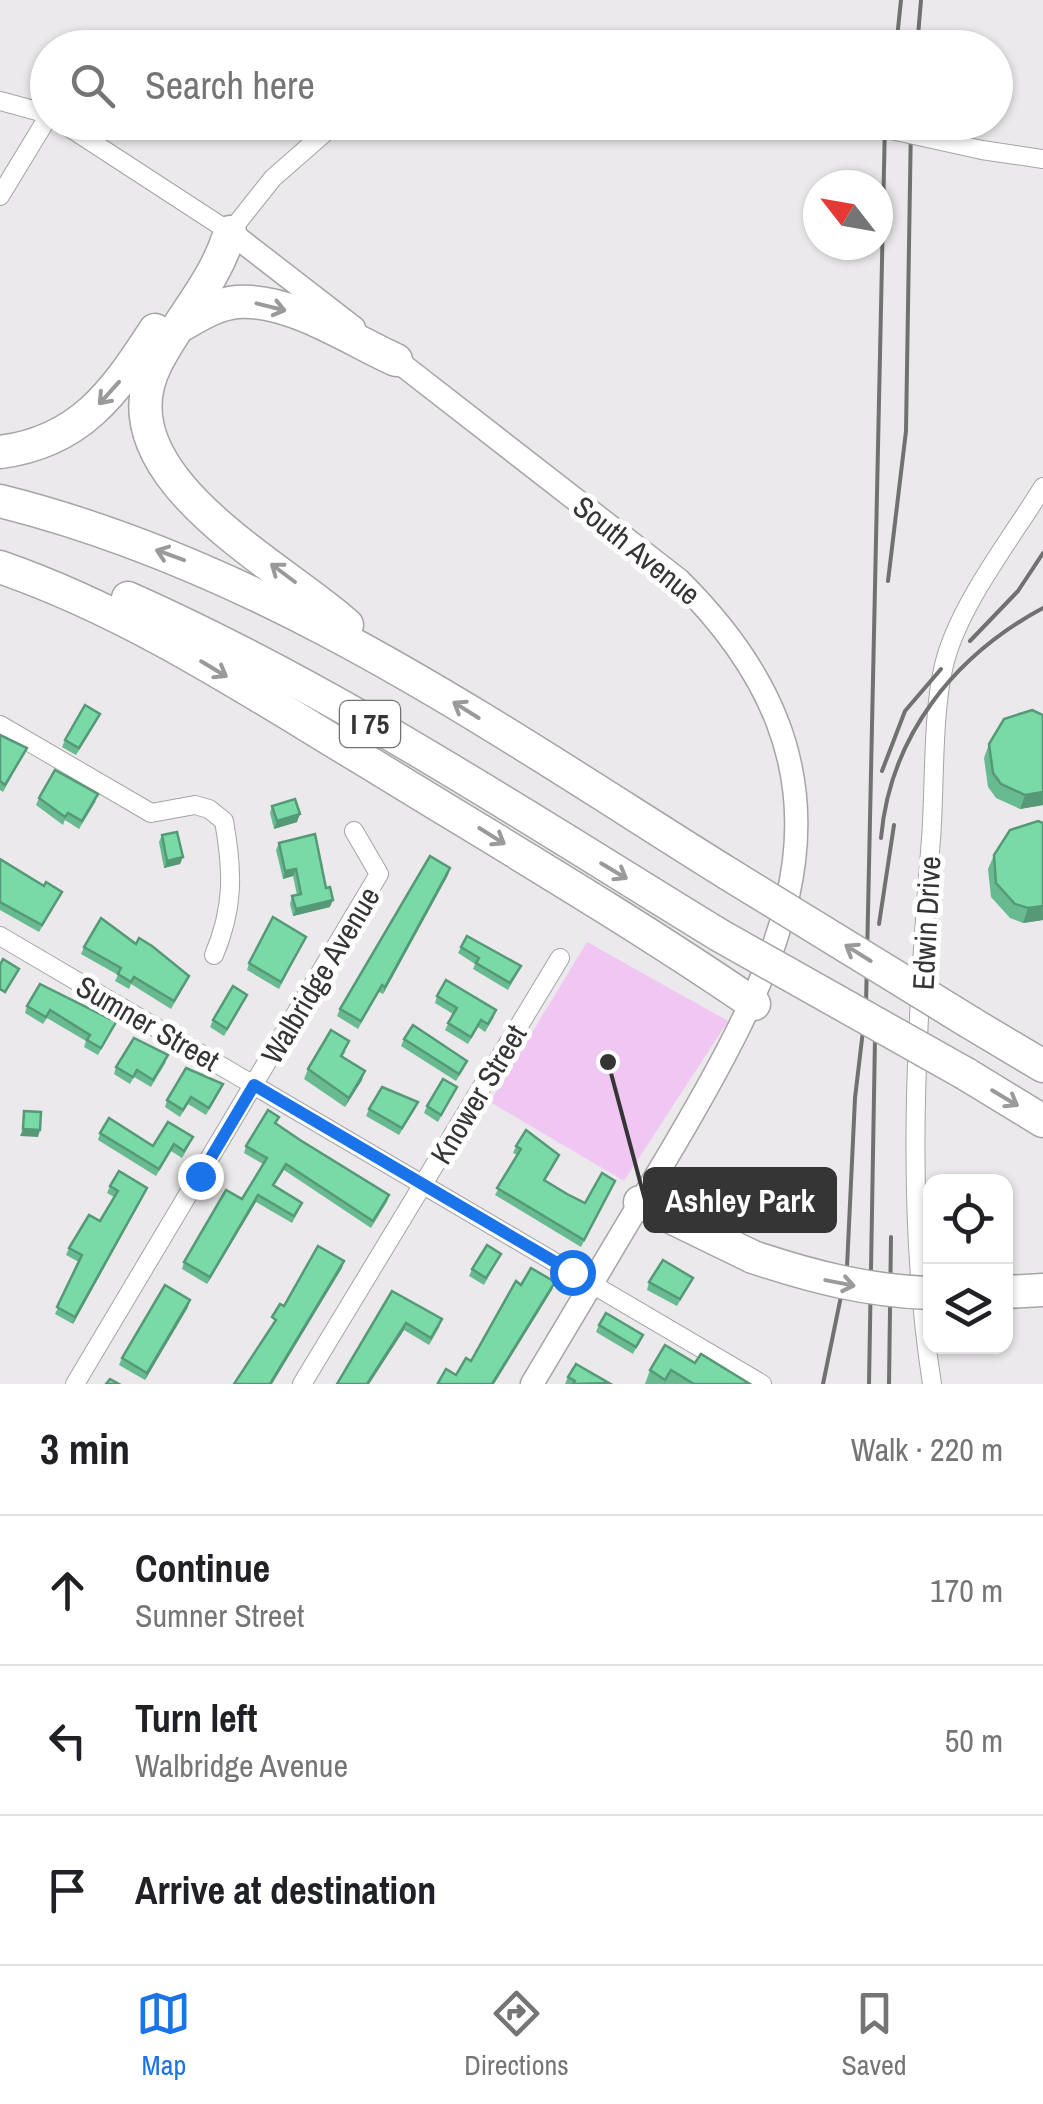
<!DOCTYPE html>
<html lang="en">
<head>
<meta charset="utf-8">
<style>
	body { margin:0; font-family:"Archivo Narrow",sans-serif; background:#f2f2f2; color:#202124 }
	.controls { position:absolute; right:30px; bottom:30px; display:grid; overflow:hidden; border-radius:20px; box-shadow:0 2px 8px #0004 }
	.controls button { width:90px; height:90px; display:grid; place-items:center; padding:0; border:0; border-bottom:2px solid #e0e0e0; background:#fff; color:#202124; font:50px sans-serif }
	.compass { position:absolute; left:803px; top:170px; width:90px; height:90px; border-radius:50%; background:#fff; box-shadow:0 2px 8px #0004; rotate:301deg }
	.stop { position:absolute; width:30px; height:30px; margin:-22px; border:8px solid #1a73e8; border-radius:50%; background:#fff }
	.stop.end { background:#1a73e8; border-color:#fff; box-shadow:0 2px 10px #0008 }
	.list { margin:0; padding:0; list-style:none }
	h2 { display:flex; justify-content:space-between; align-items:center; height:130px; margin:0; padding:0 40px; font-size:42px }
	h2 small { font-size:32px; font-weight:400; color:#757577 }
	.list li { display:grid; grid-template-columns:65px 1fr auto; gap:30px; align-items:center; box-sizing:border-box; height:150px; padding:0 40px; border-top:2px solid #e0e0e0 }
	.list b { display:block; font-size:38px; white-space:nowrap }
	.list p { margin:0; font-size:32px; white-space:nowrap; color:#757577 }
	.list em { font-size:32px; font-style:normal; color:#757577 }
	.icon { flex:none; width:55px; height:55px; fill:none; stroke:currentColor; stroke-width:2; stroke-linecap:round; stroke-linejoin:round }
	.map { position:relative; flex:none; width:1043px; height:1384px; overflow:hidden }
	.search { position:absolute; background:#fff; box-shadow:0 2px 8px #0004; left:30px; right:30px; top:30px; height:110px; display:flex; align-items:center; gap:25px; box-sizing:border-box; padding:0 35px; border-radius:55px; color:#757577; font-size:38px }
	.sheet { height:580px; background:#fff }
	nav { display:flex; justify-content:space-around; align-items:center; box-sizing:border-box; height:140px; border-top:2px solid #e0e0e0; background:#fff; font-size:28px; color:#757577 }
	nav a { display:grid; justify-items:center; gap:5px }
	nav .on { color:#1a73e8 }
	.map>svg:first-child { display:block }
	.green { fill:#f0c7f2 }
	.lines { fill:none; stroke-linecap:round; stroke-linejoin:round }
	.minor-casing { stroke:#a6a4a6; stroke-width:20 }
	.tertiary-casing { stroke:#a6a4a6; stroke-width:25 }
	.motorway-casing { stroke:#a6a4a6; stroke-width:35 }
	.minor { stroke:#fff; stroke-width:18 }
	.tertiary { stroke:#fff; stroke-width:22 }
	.motorway { stroke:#fff; stroke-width:32 }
	.rail { stroke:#727172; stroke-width:4 }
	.minor-bridge-casing { stroke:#a6a4a6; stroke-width:20; stroke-linecap:butt }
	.motorway-bridge-casing { stroke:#a6a4a6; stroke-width:35; stroke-linecap:butt }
	.minor-bridge { stroke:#fff; stroke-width:18 }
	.motorway-bridge { stroke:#fff; stroke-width:32 }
	.wall { fill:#68bb90 }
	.shaded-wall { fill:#559976 }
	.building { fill:#79daa8; stroke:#559976; stroke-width:2.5 }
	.oneway { stroke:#9a9a9a }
	.route { stroke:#1a73e8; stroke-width:12 }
	.labels { text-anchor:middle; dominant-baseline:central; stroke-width:10; stroke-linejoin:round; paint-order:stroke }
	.shield { fill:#fff; stroke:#727272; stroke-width:2.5 }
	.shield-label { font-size:28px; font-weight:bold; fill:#363536 }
	.street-label { font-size:30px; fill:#363536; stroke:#fff }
	.leader { fill:none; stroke:#363536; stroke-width:4 }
	.callout-dot { fill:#363536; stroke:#fff; stroke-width:4 }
	.callout { fill:#363536; stroke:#363536; stroke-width:4 }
	.callout-label { font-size:32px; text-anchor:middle; font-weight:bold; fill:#fff }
</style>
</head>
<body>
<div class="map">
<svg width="1043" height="1384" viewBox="0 0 1043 1384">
	<rect width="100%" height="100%" fill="#ebe9eb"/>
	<polygon class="green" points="587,942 728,1021 624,1181 490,1102"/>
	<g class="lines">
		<g class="minor-casing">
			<g id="minor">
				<polyline points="0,101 48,114"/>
				<polyline points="61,122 230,232 273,178 337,122"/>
				<polyline points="982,150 1043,159"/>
				<polyline points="0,196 48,117"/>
				<path d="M 0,725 L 151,813 L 195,805 L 209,809 L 224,821 C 233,871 234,908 214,955"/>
				<polyline points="0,936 762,1384"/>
				<polyline points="75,1384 379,874 354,831"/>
				<polyline points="302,1384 560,958"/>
				<path d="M 932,1384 C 904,1204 917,1020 931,839 C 935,787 932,715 944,665 C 958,606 1011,539 1043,487"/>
			</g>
		</g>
		<g class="tertiary-casing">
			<g id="tertiary">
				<polyline points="230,232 354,328"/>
				<path d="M 387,353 L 679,580 C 875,774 792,946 672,1149 C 625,1227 579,1306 532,1384"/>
			</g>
		</g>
		<g class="motorway-casing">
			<g id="motorway">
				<path d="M 230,232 C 215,283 179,318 156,364 C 100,475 281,565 347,625"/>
				<path d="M 180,326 C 198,316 216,304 237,302 C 290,298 349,339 396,360"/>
				<path d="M 0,452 C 80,442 114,393 155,330"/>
				<path d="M 0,501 C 269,568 495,728 727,873"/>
				<path d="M 0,567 C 133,613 248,690 368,762 C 498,842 628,918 754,1004"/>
				<path d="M 128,598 C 335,690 526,817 719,935"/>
				<polyline points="971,1023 1043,1066"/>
				<polyline points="966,1074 1043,1121"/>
				<polyline points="640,1202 753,1257"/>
				<polyline points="1006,1292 1043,1290"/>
			</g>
		</g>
		<use href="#minor" class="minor"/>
		<use href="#tertiary" class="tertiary"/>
		<use href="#motorway" class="motorway"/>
		<g class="rail">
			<polyline points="896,48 901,0"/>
			<polyline points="917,48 921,0"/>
			<polyline points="888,581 906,431 911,122"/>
			<polyline points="970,641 1018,591 1043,553"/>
			<polyline points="882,771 905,711 941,669"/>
			<path d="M 881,838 C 890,736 954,656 1043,608"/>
			<polyline points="879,924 894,825"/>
			<polyline points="823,1384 847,1267 855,1098 866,1005 885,122"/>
			<polyline points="869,1384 875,1038"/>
			<polyline points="889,1384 891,1237"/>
		</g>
		<g class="minor-bridge-casing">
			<polyline id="minor-bridge" points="855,122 982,150"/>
		</g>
		<g class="motorway-bridge-casing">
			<g id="motorway-bridge">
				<polyline points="727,873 971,1023"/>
				<polyline points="719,935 966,1074"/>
				<path d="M 753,1257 C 813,1277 868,1291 930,1293"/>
			</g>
		</g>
		<use href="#minor-bridge" class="minor-bridge"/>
		<use href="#motorway-bridge" class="motorway-bridge"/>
	</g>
	<g class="wall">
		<polygon points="97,721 76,755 62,747 65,740"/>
		<polygon points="0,735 27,748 3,792 0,790"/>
		<polygon points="989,744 1043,805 1020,809 996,798 988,787 984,758"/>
		<polygon points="39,798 96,801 79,829 65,820 63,825 36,805"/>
		<polygon points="272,806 297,822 274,829 270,813"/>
		<polygon points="162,835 183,857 180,864 164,868 159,842"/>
		<polygon points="279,843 326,888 330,907 293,916 290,904 292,896 297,895 293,876 283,879 276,850"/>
		<polygon points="994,855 1043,920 1023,923 1010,918 991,897 988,869"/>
		<polygon points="0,859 44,886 62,892 39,932 0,910"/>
		<polygon points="448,875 383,994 379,992 358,1029 337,1016 340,1009"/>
		<polygon points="306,937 279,989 247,970 249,963"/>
		<polygon points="84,947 186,983 171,1009 131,984 129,989 115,981 118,975 81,954"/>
		<polygon points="461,947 518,972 508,990 473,969 475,964 458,953"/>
		<polygon points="247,995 224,1036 210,1027 213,1020"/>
		<polygon points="437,996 494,1017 485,1032 478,1027 468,1044 445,1030 453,1014 435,1003"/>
		<polygon points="27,1006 116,1022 98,1055 84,1047 86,1041 47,1018 43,1024 25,1013"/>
		<polygon points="404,1039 464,1068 456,1081 401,1046"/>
		<polygon points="346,1051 342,1057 362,1080 345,1107 304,1079 308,1069"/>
		<polygon points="166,1062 151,1087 134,1077 130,1084 114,1074 116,1067"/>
		<polygon points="457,1087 438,1122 424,1113 427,1106"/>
		<polygon points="220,1091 206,1115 188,1104 180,1117 165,1107 167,1100"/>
		<polygon points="369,1109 415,1109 399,1135 366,1116"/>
		<polygon points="276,1124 300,1140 389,1195 387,1202 371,1228 284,1170 274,1186 299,1210 292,1223 256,1202 207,1284 182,1269 184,1262 242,1199 263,1164 244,1153 246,1146"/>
		<polygon points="100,1133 153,1146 190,1144 182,1158 171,1151 156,1176 98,1140"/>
		<polygon points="516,1146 556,1162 545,1181 585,1203 615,1181 581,1247 495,1195 517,1155 513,1153"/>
		<polygon points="110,1186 144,1195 73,1324 55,1314 79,1262 66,1255 69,1248 100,1221 114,1197 107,1193"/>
		<polygon points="501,1254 484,1285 469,1276 472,1269"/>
		<polygon points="693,1278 677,1306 647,1290 649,1282"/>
		<polygon points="392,1291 440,1326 429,1345 404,1330 369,1384 337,1384"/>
		<polygon points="188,1307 145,1380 119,1365 122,1358"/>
		<polygon points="599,1325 643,1335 633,1354 596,1332"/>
		<polygon points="695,1363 750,1384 645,1384 650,1370"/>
		<polygon points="568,1377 609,1384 565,1384"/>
	</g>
	<g class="shaded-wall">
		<polygon points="1043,792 1043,805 1020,809 1025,795"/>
		<polygon points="300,814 297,822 274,829 277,821"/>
		<polygon points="183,857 180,864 164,868 167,861"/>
		<polygon points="450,868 448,875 383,994 385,987"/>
		<polygon points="296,869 293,876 283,879 285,871"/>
		<polygon points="333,900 330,907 293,916 296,909"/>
		<polygon points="1043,906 1043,920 1023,923 1028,908"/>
		<polygon points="365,1071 362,1080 345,1107 349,1098"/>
		<polygon points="23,1129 40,1130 38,1137 20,1136"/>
		<polygon points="147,1188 144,1195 73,1324 75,1317"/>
		<polygon points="258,1195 256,1202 207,1284 210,1277"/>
		<polygon points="344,1261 342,1268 272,1384 270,1384"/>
		<polygon points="555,1282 552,1290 494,1384 492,1384"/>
		<polygon points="190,1300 188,1307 145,1380 147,1373"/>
		<polygon points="406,1323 404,1330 369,1384 367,1384"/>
	</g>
	<g class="building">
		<polygon points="85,705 100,714 79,748 65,740"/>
		<polygon points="1032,710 1043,715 1043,792 1025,795 1001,784 993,773 989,744 1004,719"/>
		<polygon points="0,735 27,748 5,785 0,781"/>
		<polygon points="55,770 98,794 82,821 68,813 65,817 39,798"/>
		<polygon points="295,799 300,814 277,821 272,806"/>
		<polygon points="1038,821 1043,823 1043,906 1028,908 1015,904 996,883 994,855 1010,830"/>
		<polygon points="177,832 183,857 167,861 162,835"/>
		<polygon points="315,834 326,888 330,887 333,900 296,909 292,896 301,894 296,869 285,871 279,843"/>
		<polygon points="430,856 450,868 385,987 382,985 361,1021 340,1009"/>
		<polygon points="0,859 44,886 46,882 62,892 42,925 0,902"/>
		<polygon points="273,917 306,937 281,982 249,963"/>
		<polygon points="101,918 136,944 139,938 152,946 189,976 174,1001 134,977 131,982 118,974 121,968 84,947"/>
		<polygon points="467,936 521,966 510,983 476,963 479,958 461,947"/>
		<polygon points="3,959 19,969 5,992 0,989 0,965"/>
		<polygon points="446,980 496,1010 488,1024 481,1020 471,1037 448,1023 457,1008 437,996"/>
		<polygon points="40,984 116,1022 101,1048 87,1040 90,1035 50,1010 46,1017 27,1006"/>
		<polygon points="233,986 247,995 227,1029 213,1020"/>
		<polygon points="413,1025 467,1061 459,1074 404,1039"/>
		<polygon points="331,1030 349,1041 341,1056 365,1071 349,1098 308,1069"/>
		<polygon points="134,1038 168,1055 153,1080 137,1070 133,1077 116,1067"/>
		<polygon points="186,1068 223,1084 209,1108 191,1097 183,1110 167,1100"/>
		<polygon points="443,1079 457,1087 441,1115 427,1106"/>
		<polygon points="382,1087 418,1102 402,1128 369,1109"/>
		<polygon points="268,1110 279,1117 275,1123 300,1140 389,1195 373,1221 286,1164 273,1185 302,1203 294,1216 258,1195 210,1277 184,1262 226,1190 242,1199 267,1158 246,1146"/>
		<polygon points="24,1111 41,1112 40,1130 23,1129"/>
		<polygon points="109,1118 153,1146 168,1122 193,1137 184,1151 174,1144 159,1169 100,1133"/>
		<polygon points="526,1130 559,1155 544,1180 567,1194 585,1203 602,1173 615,1181 584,1240 497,1188 521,1149 516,1146"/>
		<polygon points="119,1171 147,1188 75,1317 57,1307 82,1255 69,1248 89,1215 100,1221 118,1191 110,1186"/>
		<polygon points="487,1245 501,1254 486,1278 472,1269"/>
		<polygon points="318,1246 344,1261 270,1384 234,1384 276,1320 272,1317 280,1304 284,1306"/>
		<polygon points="663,1260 693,1278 680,1299 649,1282"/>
		<polygon points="531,1268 555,1282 492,1384 441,1384 438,1383 446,1369 456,1375 466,1358 471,1361 516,1281 521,1285"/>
		<polygon points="165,1285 190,1300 147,1373 122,1358"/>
		<polygon points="392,1291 442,1319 431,1338 406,1323 367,1384 337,1384"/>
		<polygon points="606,1313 643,1335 636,1347 599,1325"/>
		<polygon points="665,1345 695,1363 701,1354 750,1384 694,1384 671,1370 665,1380 650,1370"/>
		<polygon points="576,1364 609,1383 573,1384 575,1381 568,1377"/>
		<polygon points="110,1379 119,1384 106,1384"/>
	</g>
	<defs><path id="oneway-shaft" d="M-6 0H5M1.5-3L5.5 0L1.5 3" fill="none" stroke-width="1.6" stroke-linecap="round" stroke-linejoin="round" transform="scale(2.5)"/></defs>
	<g class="oneway">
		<use href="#oneway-shaft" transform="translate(271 307) rotate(14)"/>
		<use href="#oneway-shaft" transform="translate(109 393) rotate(132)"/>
		<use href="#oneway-shaft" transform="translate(170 555) rotate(-160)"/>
		<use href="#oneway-shaft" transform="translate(283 573) rotate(-143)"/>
		<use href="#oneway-shaft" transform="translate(214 669) rotate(31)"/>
		<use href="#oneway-shaft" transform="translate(466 710) rotate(-148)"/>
		<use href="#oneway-shaft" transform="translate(492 836) rotate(32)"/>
		<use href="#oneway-shaft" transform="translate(614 871) rotate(31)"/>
		<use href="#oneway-shaft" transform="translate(858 953) rotate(-148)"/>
		<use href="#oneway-shaft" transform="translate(1005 1098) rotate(31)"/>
		<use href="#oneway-shaft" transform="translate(840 1283) rotate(11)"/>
	</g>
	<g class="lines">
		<polyline class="route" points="200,1176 254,1085 572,1272"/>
	</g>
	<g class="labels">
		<rect class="shield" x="340" y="701" width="60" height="46" rx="8"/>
		<g class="shield-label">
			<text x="370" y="724">I 75</text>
		</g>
		<g class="street-label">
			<text transform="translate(637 550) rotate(39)">South Avenue</text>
			<text transform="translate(926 923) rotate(-87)">Edwin Drive</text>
			<text transform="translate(320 975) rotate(-59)">Walbridge Avenue</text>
			<text transform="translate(148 1023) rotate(30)">Sumner Street</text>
			<text transform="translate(478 1094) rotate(-59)">Knower Street</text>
		</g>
	</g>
	<path class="leader" d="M608 1062L645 1200"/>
	<circle class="callout-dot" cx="608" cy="1062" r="10"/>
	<rect class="callout" x="645" y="1169" width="190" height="62" rx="10"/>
	<g class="callout-label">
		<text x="740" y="1212">Ashley Park</text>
	</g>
</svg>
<div class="controls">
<button><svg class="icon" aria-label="locate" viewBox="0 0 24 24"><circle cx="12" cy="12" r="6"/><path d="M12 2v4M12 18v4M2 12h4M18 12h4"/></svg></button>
<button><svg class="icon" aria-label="layers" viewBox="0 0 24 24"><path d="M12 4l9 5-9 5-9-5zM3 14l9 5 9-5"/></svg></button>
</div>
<svg class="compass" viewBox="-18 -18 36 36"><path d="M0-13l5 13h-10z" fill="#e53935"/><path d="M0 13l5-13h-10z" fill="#757577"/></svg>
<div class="stop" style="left:572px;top:1272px"></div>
<div class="stop end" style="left:200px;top:1176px"></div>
<div class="search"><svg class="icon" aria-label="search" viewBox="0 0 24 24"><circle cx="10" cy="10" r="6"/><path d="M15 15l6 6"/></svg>Search here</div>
</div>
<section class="sheet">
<h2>3 min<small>Walk · 220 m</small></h2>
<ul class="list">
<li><svg class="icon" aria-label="ahead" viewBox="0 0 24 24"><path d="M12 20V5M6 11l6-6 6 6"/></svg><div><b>Continue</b><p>Sumner Street</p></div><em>170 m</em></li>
<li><svg class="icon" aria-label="left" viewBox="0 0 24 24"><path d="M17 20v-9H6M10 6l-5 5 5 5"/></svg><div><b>Turn left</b><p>Walbridge Avenue</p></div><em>50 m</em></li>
<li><svg class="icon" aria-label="arrive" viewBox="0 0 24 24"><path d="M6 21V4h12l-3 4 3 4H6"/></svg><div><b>Arrive at destination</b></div></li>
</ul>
</section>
<nav>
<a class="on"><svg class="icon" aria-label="map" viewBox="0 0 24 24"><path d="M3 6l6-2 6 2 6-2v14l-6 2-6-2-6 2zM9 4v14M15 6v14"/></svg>Map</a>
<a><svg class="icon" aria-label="directions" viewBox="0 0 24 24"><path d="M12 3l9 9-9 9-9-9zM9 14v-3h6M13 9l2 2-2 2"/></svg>Directions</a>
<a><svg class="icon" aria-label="saved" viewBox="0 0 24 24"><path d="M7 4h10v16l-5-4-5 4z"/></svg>Saved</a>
</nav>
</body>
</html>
